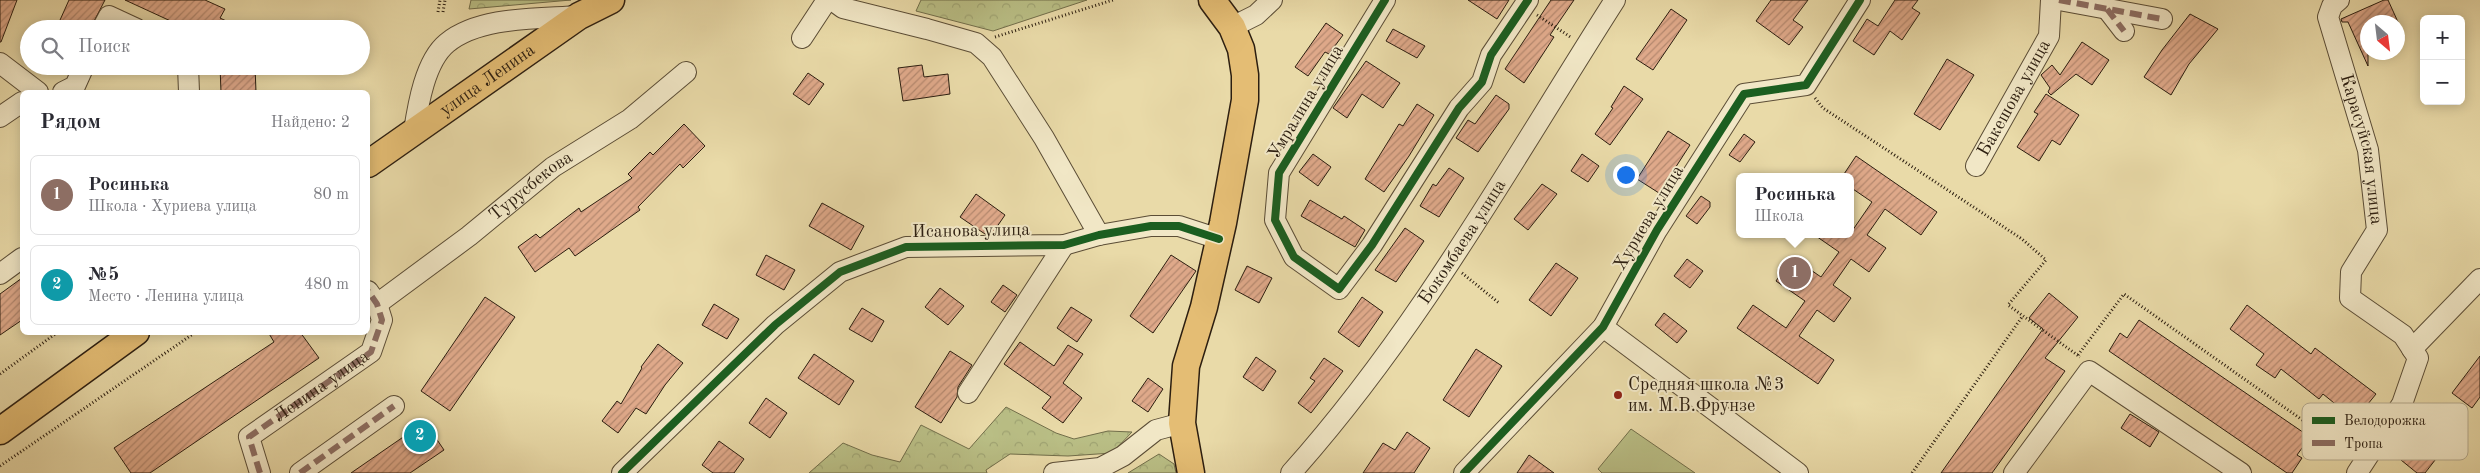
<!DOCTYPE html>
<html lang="ru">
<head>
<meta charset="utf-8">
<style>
	body { margin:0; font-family:"Old Standard TT",serif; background:#f7f7f7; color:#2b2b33 }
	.controls { position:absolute; right:15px; top:15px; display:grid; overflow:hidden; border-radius:8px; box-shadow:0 2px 12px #0003 }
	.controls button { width:45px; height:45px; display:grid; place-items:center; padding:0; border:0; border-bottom:1px solid #e1e1e2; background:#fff; color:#2b2b33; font:25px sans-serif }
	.compass { position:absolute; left:2360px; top:15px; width:45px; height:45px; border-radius:50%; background:#fff; box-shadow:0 2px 12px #0003; rotate:152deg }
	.you { position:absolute; left:1625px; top:174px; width:18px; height:18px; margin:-12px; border:4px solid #fff; border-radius:50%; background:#1a73e8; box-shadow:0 0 0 8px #1a73e833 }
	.badge { display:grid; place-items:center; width:32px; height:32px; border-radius:50%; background:#ea580c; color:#fff; font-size:16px; font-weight:700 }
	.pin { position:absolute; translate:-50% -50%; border:2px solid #fff; box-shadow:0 1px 5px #0006 }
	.popup { position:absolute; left:1736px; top:173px; width:118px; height:65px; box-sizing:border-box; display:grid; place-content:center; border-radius:8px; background:#fff; filter:drop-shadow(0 1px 4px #0005); font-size:16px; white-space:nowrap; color:#7c7c81 }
	.popup b { font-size:19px; color:#2b2b33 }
	.popup::after { content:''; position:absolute; left:50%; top:100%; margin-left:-10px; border:10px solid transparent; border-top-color:#fff }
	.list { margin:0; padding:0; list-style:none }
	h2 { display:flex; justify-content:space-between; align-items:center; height:65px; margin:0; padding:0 20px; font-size:21px }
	h2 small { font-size:16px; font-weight:400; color:#7c7c81 }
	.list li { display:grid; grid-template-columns:32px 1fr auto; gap:15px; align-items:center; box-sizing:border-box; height:80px; margin:0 10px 10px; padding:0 10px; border:1px solid #e1e1e2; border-radius:8px }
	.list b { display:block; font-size:19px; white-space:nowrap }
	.list p { margin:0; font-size:16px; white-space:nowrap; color:#7c7c81 }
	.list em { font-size:16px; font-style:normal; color:#7c7c81 }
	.icon { flex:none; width:28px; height:28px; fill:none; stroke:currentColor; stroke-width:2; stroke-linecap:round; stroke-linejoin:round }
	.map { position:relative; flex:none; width:2480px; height:473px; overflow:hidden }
	.search { position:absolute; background:#fff; box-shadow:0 2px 12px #0003; left:20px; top:20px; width:350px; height:55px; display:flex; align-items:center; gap:12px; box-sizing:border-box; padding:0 18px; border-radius:28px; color:#7c7c81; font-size:19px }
	.panel { position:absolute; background:#fff; box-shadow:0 2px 12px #0003; left:20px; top:90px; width:350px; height:245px; border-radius:8px }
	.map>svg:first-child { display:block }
	.green { fill:#b9be85; stroke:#726e4a }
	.forest { fill:url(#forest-crowns); stroke:#726e4a }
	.building { fill:url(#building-hatch); stroke:#2c1e10 }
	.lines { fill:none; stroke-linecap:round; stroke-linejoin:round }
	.minor-casing { stroke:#5b4d36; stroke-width:22 }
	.major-casing { stroke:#2c1e10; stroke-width:29 }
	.path { stroke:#2c1e10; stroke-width:3; stroke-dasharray:1 2.5; stroke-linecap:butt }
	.minor { stroke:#f1e7c6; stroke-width:20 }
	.major { stroke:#e4bd74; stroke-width:26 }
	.quiet { stroke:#8d6e63; stroke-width:6; stroke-dasharray:12 6; stroke-linecap:butt }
	.cycleway-casing { stroke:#f1e7c6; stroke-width:11 }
	.cycleway { stroke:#1b5e20; stroke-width:8 }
	.poi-dot { fill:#8f2418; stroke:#f1e7c6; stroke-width:2 }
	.labels { text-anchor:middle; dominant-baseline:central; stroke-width:4; stroke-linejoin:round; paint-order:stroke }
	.street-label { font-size:18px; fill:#2c1e10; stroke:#f1e7c6 }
	.poi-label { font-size:18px; fill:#2c1e10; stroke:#f1e7c6; text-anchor:start }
	.key { fill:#f1e7c6; stroke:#b6ab8f; stroke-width:1 }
	.key-label { font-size:14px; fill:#2c1e10 }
</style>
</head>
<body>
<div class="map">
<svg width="2480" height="473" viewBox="0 0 2480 473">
	<defs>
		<pattern id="forest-crowns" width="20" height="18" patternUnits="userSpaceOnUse" patternTransform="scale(1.25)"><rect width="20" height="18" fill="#b9be85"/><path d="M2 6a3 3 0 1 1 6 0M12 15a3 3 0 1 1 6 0" fill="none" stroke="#9fa372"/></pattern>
		<pattern id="building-hatch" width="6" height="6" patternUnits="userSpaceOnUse" patternTransform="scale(1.25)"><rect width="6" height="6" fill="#dfa98a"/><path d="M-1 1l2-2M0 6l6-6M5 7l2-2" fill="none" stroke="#b5896f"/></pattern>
	</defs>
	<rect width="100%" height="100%" fill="#e9daa8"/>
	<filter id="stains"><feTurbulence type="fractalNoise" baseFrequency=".004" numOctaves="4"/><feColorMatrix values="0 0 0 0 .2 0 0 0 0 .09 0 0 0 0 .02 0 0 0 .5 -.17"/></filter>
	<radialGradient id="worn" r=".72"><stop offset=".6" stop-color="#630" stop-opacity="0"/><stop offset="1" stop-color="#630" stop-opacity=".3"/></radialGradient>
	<polygon class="green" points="1631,429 1695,473 1602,473 1598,469"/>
	<g class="forest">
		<polygon points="471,0 571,0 469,9"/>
		<polygon points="921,0 1087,0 993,31 916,11"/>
		<polygon points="1006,407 1056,433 1074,439 1108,431 1132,432 1112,453 1068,456 1010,454 986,470 987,473 809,473 843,443 872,455 900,462 921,425 969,449"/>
		<polygon points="1159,454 1174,464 1176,473 1128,473"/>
	</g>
	<g class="building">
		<polygon points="0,0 17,0 1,42 0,42"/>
		<polygon points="69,0 105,0 90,29 56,29"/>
		<polygon points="125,0 205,0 225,9 220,18 243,29 188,29"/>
		<polygon points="1468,0 1509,0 1497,19"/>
		<polygon points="1551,0 1574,0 1550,35 1554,37 1524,83 1505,69"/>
		<polygon points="1771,0 1808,0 1793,20 1803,27 1789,45 1756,21"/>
		<polygon points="1895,0 1918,0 1912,8 1920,13 1902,40 1890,31 1874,55 1853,41 1867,19 1878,26"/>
		<polygon points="2384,0 2388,0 2398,22 2368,22 2368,66 2348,22 2342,22 2341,19"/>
		<polygon points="1671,9 1687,20 1653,70 1636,59"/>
		<polygon points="2190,14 2218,29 2189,64 2171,95 2144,77 2162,50"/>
		<polygon points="1326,23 1343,35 1329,54 1325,52 1308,76 1295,67"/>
		<polygon points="1393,29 1425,46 1417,58 1386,41"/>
		<polygon points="2082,42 2109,60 2092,85 2076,74 2051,95 2048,92 2050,88 2041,75 2052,65 2060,75"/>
		<polygon points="1947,59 1974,75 1940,130 1914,114"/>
		<polygon points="1366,61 1400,83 1383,108 1362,94 1347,118 1333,108"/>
		<polygon points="922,65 924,77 948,74 950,94 903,101 898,68"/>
		<polygon points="220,66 255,66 256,92 221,92"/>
		<polygon points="808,73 824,84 809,105 793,94"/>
		<polygon points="1624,86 1643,99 1610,145 1595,134 1613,108 1611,107"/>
		<polygon points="2046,94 2079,115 2060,145 2052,140 2039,161 2017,147 2038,114 2034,112"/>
		<polygon points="1496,95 1509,104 1509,109 1478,152 1456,138 1468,120 1475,124"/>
		<polygon points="1417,104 1434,115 1409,156 1384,192 1365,179 1399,124 1403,126"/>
		<polygon points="684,124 705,146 683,168 680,164 638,207 640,210 575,256 569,248 535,272 518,247 536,234 540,238 579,208 581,212 632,178 628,174 650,152 653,155"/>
		<polygon points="1668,131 1690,145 1659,193 1637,179"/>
		<polygon points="1744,134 1755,142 1740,162 1729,155"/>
		<polygon points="1313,154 1331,167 1318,186 1299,172"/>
		<polygon points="1582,154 1599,166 1588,182 1571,171"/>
		<polygon points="1856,156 1937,212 1921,235 1885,209 1867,235 1886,248 1869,272 1851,259 1833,285 1851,298 1834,322 1817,310 1799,336 1834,360 1818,384 1737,328 1753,305 1786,328 1805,301 1776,281 1792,257 1821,277 1839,252 1813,234 1850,234 1872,202 1850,187 1850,177 1842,177"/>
		<polygon points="1449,168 1464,178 1439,217 1420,206 1433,184 1436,186"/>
		<polygon points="1542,184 1557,194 1528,230 1514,219"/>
		<polygon points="976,194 1005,215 992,234 985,234 960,217"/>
		<polygon points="1701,196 1710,202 1710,207 1697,224 1686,216"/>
		<polygon points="1310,200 1342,219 1344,216 1365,230 1355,247 1301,216"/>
		<polygon points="822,203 864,226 851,250 809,226"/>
		<polygon points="1405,228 1424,241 1396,282 1375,270"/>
		<polygon points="766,255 795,270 784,290 756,275"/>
		<polygon points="1171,255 1196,271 1153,333 1130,316"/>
		<polygon points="1687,259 1703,271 1690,288 1674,276"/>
		<polygon points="1556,263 1578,278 1551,316 1529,300"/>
		<polygon points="1247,266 1272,278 1259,303 1235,290"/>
		<polygon points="22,278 22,320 0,335 0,294"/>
		<polygon points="1003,285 1017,295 1005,312 991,302"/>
		<polygon points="940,288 964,306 948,325 925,307"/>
		<polygon points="2049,293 2078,317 2045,358 2065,371 1992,473 1941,473 2043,329 2029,318"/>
		<polygon points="485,297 515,317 450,411 421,391"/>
		<polygon points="1362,297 1383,312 1359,347 1338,332"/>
		<polygon points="714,304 739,319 727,339 702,325"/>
		<polygon points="2247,305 2311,354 2315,348 2376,394 2355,420 2323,394 2319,399 2281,369 2275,378 2256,365 2264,354 2230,329"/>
		<polygon points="1071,307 1092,320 1077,342 1057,328"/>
		<polygon points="862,308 884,321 872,342 849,329"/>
		<polygon points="1664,313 1687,331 1677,343 1655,325"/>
		<polygon points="2139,320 2310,437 2297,455 2302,458 2292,473 2287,473 2109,351 2120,333 2127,338"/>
		<polygon points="268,332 300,332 319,358 150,473 131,473 114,448 274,342"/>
		<polygon points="1020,342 1054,366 1068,345 1083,354 1063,383 1082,398 1063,423 1042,408 1051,397 1004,364"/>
		<polygon points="658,344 683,363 665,385 646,414 636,408 618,433 602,421 617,401 621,404 642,368 641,367"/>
		<polygon points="1476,349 1502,366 1469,417 1443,400"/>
		<polygon points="950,351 972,365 958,387 957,397 941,423 915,407"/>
		<polygon points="814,354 854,381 839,405 798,378"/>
		<polygon points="2480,356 2480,397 2472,408 2452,393"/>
		<polygon points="1256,357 1276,371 1263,391 1243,377"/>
		<polygon points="1324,358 1343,371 1311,413 1298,403 1315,381 1310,378"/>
		<polygon points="1148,378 1163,389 1148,412 1132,401"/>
		<polygon points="766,398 787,413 770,438 749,423"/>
		<polygon points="2130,414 2159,432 2150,447 2121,428"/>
		<polygon points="2431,421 2453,437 2425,473 2417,473 2401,460"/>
		<polygon points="425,422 444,450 410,473 351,473"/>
		<polygon points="1407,432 1430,448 1414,473 1363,473 1383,443 1395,450"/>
		<polygon points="719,441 744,459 734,473 713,473 702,465"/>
		<polygon points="1529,455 1554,473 1517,473"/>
	</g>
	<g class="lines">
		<g class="minor-casing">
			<g id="minor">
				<polyline points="832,0 843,8 927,29 976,43 992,57 1044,138 1099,235"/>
				<polyline points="1385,0 1279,173 1275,220 1294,257 1339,289 1372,245 1459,108 1482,82 1491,55 1528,0"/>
				<polyline points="2059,0 2162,19"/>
				<path id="s1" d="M 2339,0 L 2332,6 L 2328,17 L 2368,150 L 2377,230 L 2351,272 L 2350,298 L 2403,335 L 2418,358 L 2402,404 L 2357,473"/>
				<polyline points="2107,9 2124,31"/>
				<polyline points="1232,27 1256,15 1272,0"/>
				<polyline points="102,29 109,16 137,29"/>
				<polyline points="802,38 827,0"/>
				<polyline points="0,63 38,92"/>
				<polyline points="188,66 189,92"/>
				<polyline points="63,92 75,86 84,66"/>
				<polyline points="0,117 22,102"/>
				<path d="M 414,131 C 418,105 425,61 447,43 C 480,16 538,19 579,16"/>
				<path id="s2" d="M 1976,166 L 2049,36 L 2051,0"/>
				<polyline points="0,274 22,258"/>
				<path id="s3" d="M 377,304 L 469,236 L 553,167 L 630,119 L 686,72"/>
				<polyline points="1603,327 1798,473"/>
				<polyline points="2412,349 2480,279"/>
				<polyline points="968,393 1064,245"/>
				<path id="s4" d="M 260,473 L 249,437 L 371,352 L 382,320 L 377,304 L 368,291"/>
				<polyline points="300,473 394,406"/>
				<polyline points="622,473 775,325 840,272 906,247 1064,245 1099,235 1151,226 1179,226 1219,239"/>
				<polyline points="1054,473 1100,468 1123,456 1156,430 1182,423"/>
				<path id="s5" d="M 1291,473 C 1419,330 1512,161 1615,0"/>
				<polyline points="1464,473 1603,327 1657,230 1744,94 1806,85 1860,0"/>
				<polyline points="2014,473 2089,371 2241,473"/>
			</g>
		</g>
		<g class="major-casing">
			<g id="major">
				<path id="s6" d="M 368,164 L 579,16 L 611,0"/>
				<polyline points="0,431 136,332"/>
				<polyline points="1191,473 1182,423 1186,366 1204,307 1223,223 1245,100 1245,75 1241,49 1232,27 1212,0"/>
			</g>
		</g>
		<g class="path">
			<polyline points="438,12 440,0"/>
			<polyline points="443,12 445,0"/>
			<polyline points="1537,15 1572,38"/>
			<polyline points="995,37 1113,0"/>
			<polyline points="1815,98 1823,108 2022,239 2046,260 2008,305 2080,357"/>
			<polyline points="1462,273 1499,303"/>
			<polyline points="2078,355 2124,294 2349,453"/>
			<polyline points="0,374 58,332"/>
			<polyline points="0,466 196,332"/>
			<polyline points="1912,473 2022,317"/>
		</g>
		<use href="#minor" class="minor"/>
		<use href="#major" class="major"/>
		<g class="quiet">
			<polyline points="2059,0 2162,19"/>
			<polyline points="2107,9 2124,31"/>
			<polyline points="260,473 249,437 371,352 382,320 377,304 368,291"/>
			<polyline points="300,473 394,406"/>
		</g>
		<g class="cycleway-casing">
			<g id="cycleway">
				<polyline points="1385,0 1279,173 1275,220 1294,257 1339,289 1372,245 1459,108 1482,82 1491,55 1528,0"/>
				<polyline points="622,473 775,325 840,272 906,247 1064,245 1099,235 1151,226 1179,226 1219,239"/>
				<polyline points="1464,473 1603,327 1657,230 1744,94 1806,85 1860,0"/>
			</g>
		</g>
		<use href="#cycleway" class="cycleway"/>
	</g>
	<circle class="poi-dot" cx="1618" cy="395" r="5"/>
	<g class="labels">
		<g class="street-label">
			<text stroke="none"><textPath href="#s6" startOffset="146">улица Ленина</textPath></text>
			<text stroke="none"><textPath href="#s2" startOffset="78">Бакешова улица</textPath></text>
			<text transform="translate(1306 102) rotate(-59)">Умралина улица</text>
			<text stroke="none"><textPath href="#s1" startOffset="158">Карасуйская улица</textPath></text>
			<text stroke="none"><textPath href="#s3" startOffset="194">Турусбекова</textPath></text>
			<text transform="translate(1649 218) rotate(-59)">Хуриева улица</text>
			<text transform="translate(971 231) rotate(-1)">Исанова улица</text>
			<text stroke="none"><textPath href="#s5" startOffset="288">Бокомбаева улица</textPath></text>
			<text stroke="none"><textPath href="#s4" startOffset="126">Ленина улица</textPath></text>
		</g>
		<g class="poi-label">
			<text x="1628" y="385">Средняя школа №3<tspan x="1628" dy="21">им. М.В.Фрунзе</tspan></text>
		</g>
	</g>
	<rect x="2302" y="403" width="166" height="57" rx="8" class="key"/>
	<rect x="2312" y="417" width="23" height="7" fill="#1b5e20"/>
	<rect x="2312" y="440" width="23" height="6" fill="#8d6e63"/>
	<g class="key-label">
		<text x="2344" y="425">Велодорожка</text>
		<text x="2344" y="448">Тропа</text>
	</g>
	<rect width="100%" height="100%" filter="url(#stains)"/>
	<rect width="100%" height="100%" fill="url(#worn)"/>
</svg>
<div class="controls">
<button>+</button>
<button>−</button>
</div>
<svg class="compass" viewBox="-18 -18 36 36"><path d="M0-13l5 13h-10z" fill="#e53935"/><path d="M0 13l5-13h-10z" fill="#7c7c81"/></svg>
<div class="you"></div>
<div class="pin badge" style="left:1795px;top:273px;background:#8d6e63">1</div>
<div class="popup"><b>Росинька</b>Школа</div>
<div class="pin badge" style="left:420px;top:436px;background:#0f9aa8">2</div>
<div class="search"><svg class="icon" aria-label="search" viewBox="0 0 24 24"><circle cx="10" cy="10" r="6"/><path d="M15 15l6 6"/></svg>Поиск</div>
<section class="panel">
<h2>Рядом<small>Найдено: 2</small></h2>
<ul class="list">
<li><span class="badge" style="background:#8d6e63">1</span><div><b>Росинька</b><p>Школа · Хуриева улица</p></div><em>80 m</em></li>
<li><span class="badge" style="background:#0f9aa8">2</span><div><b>№5</b><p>Место · Ленина улица</p></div><em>480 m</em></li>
</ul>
</section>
</div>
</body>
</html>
